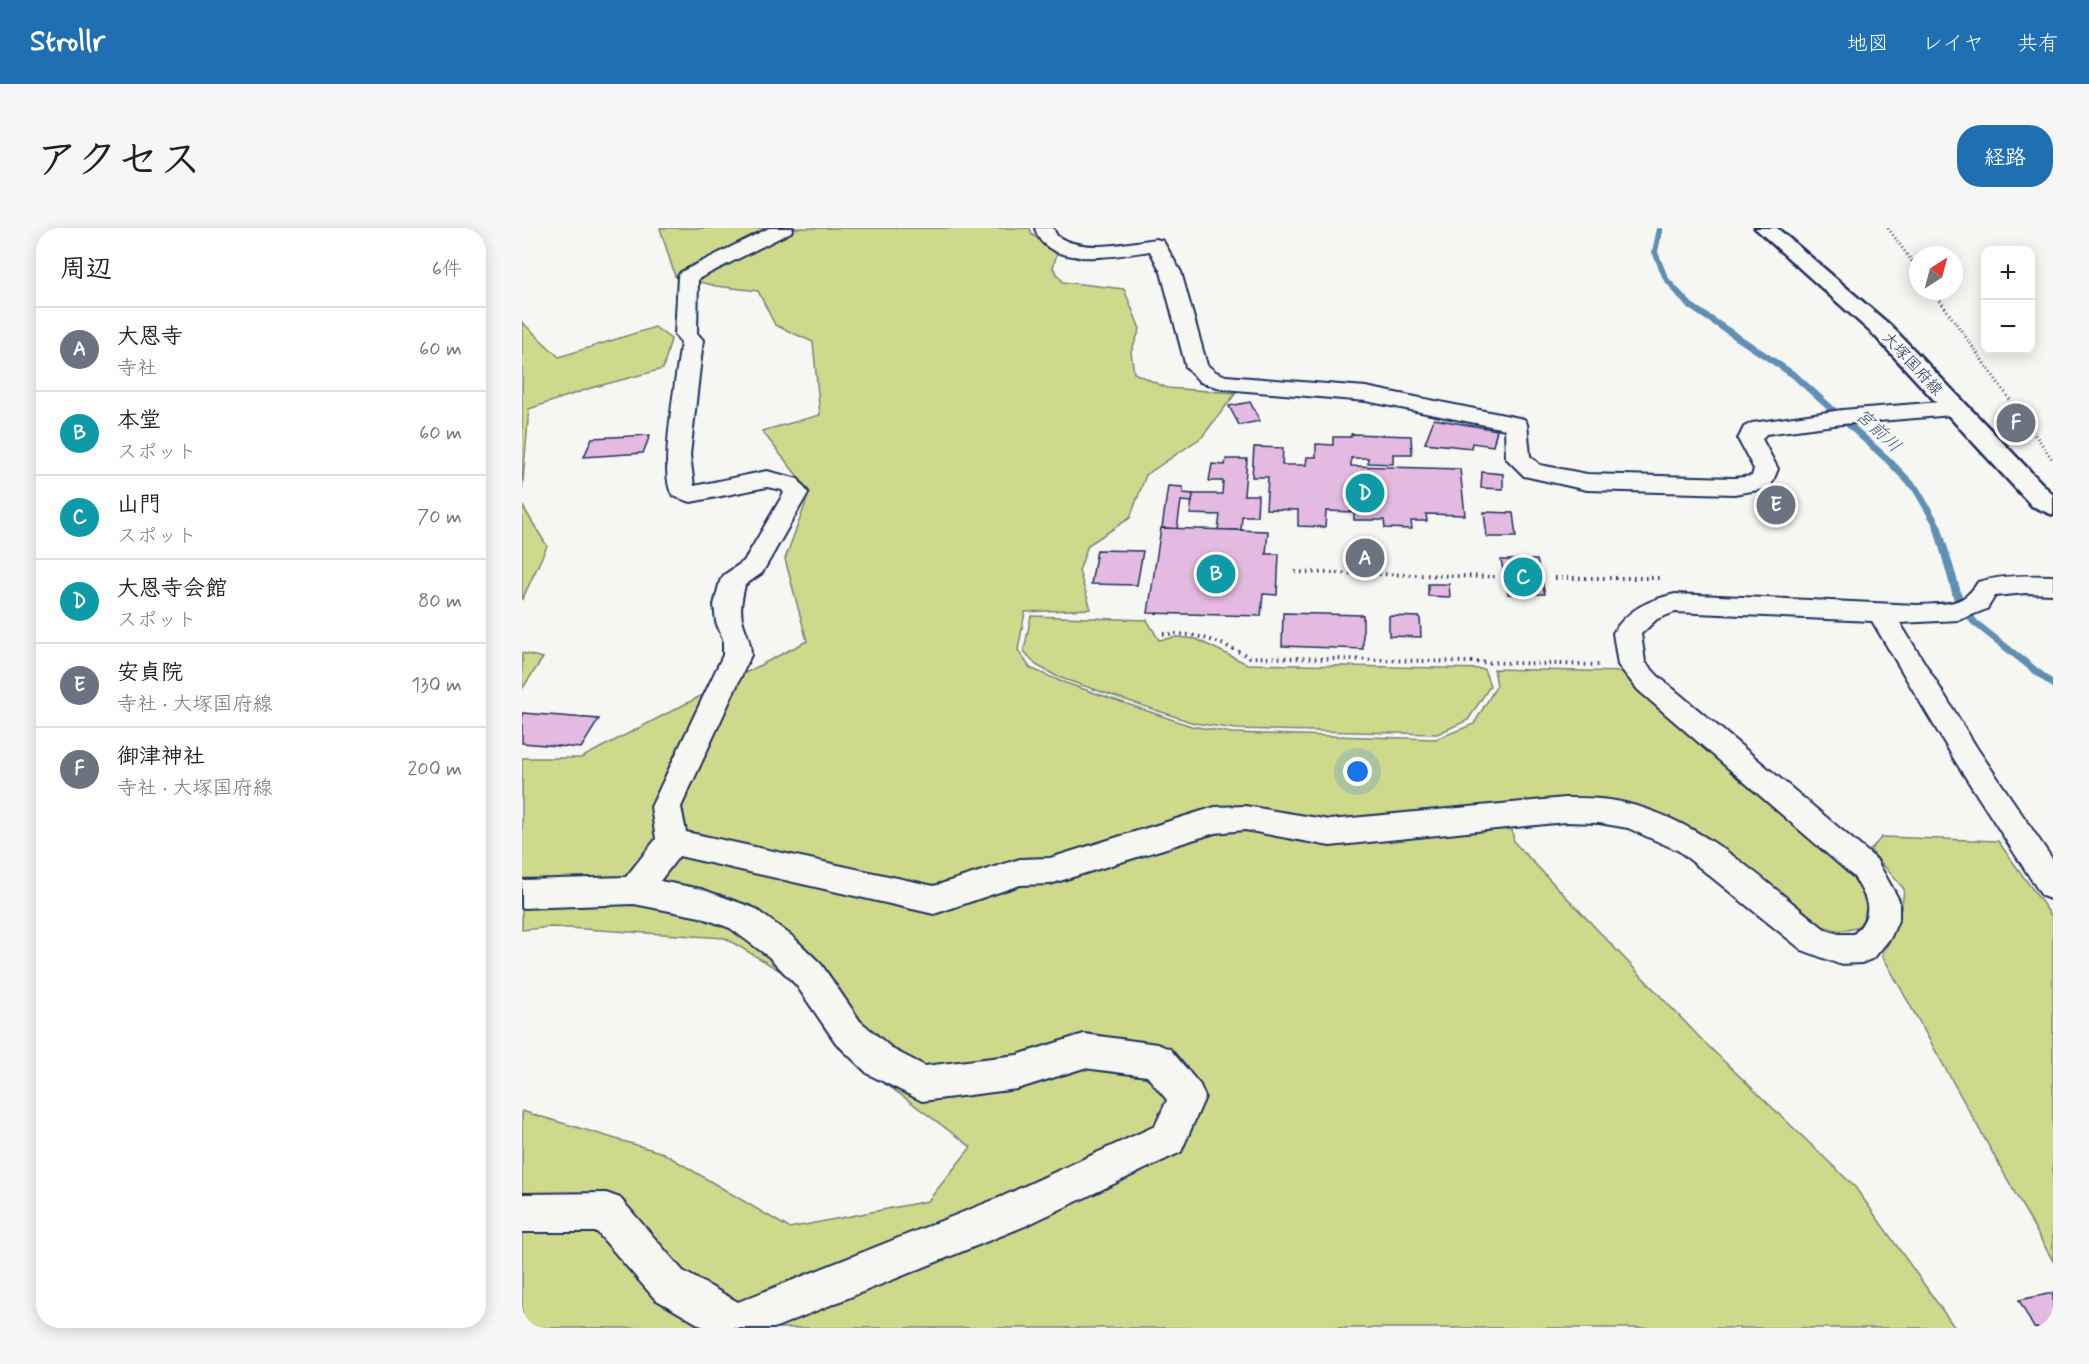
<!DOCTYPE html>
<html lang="ja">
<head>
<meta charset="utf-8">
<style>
	body { margin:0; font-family:Mynerve,"Klee One",sans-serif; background:#f6f6f6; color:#222 }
	.controls { position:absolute; right:18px; top:18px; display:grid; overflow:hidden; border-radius:12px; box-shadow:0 3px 15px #0003 }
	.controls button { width:54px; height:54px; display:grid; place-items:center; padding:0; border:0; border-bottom:2px solid #e0e0e0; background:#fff; color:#222; font:30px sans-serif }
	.compass { position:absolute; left:1387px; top:18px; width:54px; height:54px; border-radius:50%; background:#fff; box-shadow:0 3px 15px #0003; rotate:36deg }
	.you { position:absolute; left:836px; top:544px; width:21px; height:21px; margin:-15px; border:4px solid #fff; border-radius:50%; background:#1a73e8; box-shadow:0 0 0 9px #1a73e833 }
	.badge { display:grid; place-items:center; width:39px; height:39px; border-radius:50%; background:#1f6fb2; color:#fff; font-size:20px; font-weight:700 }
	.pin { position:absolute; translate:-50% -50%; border:3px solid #fff; box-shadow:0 2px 6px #0006 }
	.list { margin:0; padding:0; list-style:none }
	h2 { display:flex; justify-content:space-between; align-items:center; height:78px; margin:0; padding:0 24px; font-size:26px }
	h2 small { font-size:20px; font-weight:400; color:#767676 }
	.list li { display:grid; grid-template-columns:39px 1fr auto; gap:18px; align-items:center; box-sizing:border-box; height:84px; padding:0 24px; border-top:2px solid #e0e0e0 }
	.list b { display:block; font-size:22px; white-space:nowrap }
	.list p { margin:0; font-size:20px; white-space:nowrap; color:#767676 }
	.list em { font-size:20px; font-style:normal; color:#767676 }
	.map { position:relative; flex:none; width:1531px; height:1100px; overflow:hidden; border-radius:24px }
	header { display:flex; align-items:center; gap:36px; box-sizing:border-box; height:84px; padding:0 30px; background:#1f6fb2; color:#fff }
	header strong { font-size:28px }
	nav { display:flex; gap:33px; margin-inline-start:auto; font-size:21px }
	.intro { display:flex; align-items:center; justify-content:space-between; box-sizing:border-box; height:144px; padding:0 36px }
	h1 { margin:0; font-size:42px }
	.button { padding:15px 27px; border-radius:24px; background:#1f6fb2; color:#fff; font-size:21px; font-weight:700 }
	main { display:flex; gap:36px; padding:0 36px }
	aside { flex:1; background:#fff; border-radius:24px; box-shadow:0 3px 15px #0003 }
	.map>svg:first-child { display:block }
	.green { fill:#ced98c; stroke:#748475; stroke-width:1.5 }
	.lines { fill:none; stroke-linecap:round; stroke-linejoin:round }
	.stream { fill:#5f90b4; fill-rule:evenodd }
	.building { fill:#e4bae1; stroke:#1b2f5e; stroke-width:1.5 }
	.minor-casing { stroke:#1b2f5e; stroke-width:4 }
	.secondary-casing { stroke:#1b2f5e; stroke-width:5 }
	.path-far1 { stroke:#1b2f5e; stroke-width:3; stroke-dasharray:1 3; stroke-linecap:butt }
	.path { stroke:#1b2f5e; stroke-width:4; stroke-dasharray:1.5 4.5; stroke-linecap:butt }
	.minor { fill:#f6f6f2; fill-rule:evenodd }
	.secondary { fill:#f6f6f2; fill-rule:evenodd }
	.labels { text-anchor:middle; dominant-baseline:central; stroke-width:5; stroke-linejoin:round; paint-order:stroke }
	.far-street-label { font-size:16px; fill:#1b2f5e; stroke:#f6f6f2 }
	.far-water-label { font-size:18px; font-style:italic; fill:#375882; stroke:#f6f6f2 }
</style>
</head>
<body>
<header>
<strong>Strollr</strong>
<nav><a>地図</a><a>レイヤ</a><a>共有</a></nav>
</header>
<div class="intro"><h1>アクセス</h1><a class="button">経路</a></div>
<main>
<aside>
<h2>周辺<small>6件</small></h2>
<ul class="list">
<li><span class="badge" style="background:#6b7280">A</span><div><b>大恩寺</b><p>寺社</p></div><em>60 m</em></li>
<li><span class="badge" style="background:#0f9aa8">B</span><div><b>本堂</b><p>スポット</p></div><em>60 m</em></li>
<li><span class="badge" style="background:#0f9aa8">C</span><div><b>山門</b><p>スポット</p></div><em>70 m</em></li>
<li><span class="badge" style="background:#0f9aa8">D</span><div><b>大恩寺会館</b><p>スポット</p></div><em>80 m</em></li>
<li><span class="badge" style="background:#6b7280">E</span><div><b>安貞院</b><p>寺社 · 大塚国府線</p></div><em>130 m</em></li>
<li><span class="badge" style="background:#6b7280">F</span><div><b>御津神社</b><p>寺社 · 大塚国府線</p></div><em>200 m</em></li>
</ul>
</aside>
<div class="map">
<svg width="1531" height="1100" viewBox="0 0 1531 1100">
	<rect width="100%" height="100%" fill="#f6f6f2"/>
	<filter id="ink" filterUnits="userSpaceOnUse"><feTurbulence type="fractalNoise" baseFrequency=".0167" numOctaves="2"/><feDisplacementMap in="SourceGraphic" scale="12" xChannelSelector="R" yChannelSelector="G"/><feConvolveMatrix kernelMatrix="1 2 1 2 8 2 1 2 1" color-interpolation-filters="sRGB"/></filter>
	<g filter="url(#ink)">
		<g class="green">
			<path d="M 138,0 L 508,0 L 510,7 L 536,21 L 531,40 L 541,54 L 602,61 L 618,101 L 609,124 L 612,145 L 645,160 L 714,165 L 680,209 L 624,247 L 608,290 L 566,317 L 557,343 L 569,381 L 503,384 L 496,422 L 508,440 L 538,453 L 669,498 L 710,505 L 914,511 L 952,496 L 975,457 L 972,441 L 1103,444 L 1327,637 L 1348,676 L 1343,696 C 1321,707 1309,702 1288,693 L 1173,603 L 1145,589 L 986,576 L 992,614 L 1181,813 L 1333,959 L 1433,1100 L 0,1100 L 0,883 L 141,925 L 267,1000 L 406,973 L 449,919 L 321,824 L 277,754 L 203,710 L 30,699 L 0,702 L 0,530 L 59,530 L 285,413 L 263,331 L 288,264 L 240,203 L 298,187 L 291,114 L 253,97 L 236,63 L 194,58 L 153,48 Z"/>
			<polygon points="0,94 37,129 133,99 149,111 141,141 69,160 7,181 0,264"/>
			<polygon points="0,277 25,318 0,372"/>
			<polygon points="509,388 625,392 637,412 655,409 674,411 725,436 962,441 968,458 946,492 915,506 714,501 672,495 536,449 514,437 502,423"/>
			<polygon points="0,425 21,430 0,461"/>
			<path d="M 1360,609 L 1476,613 L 1531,690 L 1531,1033 L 1360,727 C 1372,707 1380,685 1382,661 L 1348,622 Z"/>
		</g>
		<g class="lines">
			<polygon class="stream" points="1135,0 1141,0 1136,24 1146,49 1170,75 1275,145 1369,230 1397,259 1419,297 1441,371 1455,392 1531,452 1531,461 1449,396 1432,372 1411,297 1391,263 1363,234 1269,149 1164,79 1141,51 1130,24"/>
		</g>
		<g class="building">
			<polygon points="728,174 738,193 717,197 707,178"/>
			<polygon points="912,191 975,202 971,218 950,215 949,220 903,215"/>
			<polygon points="829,206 889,208 890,226 871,226 871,236 846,235 846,230 829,230 829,238 938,241 943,287 904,286 905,293 889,293 890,301 863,300 862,292 832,292 832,284 804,283 803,299 776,298 776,282 744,281 746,249 730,249 732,219 761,220 760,237 784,237 785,229 794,229 794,216 811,217 811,209 829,209"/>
			<polygon points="128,207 121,225 62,229 70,210"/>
			<polygon points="704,231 725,231 722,267 736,267 735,288 720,288 719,302 696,302 698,287 668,286 671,266 700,266 701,253 687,253 690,236 703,237"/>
			<polygon points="960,244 981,246 981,261 959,260"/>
			<polygon points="646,258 661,259 661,265 671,266 670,274 659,273 655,301 640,300"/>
			<polygon points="962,284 991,285 994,309 965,309"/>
			<polygon points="639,300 746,303 744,326 757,326 755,367 741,366 739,388 626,385"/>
			<polygon points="575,322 621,323 615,357 569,356"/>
			<polygon points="979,332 1015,332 1023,366 986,366"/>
			<polygon points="906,356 927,356 928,369 906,368"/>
			<polygon points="761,385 841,387 841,421 760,418"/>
			<polygon points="867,388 898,389 899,409 867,408"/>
			<polygon points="0,485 77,491 59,520 0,515"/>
			<polygon points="1531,1065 1531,1100 1512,1100 1497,1072"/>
		</g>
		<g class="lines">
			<g class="minor-casing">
				<g id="minor">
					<path d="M 247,0 L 271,0 L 269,4 L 176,51 L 175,105 L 181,112 L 168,227 L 172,258 L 245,243 L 276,251 L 286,265 L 240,345 L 223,357 C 220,370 217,382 221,395 C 225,407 229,414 229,427 L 159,579 L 164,604 L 412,658 L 498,631 L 528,630 L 693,579 L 723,578 L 808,592 L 1043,570 C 1064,570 1086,570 1107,576 C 1184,595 1243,654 1304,702 L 1317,706 L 1332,706 C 1353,684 1346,672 1332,649 L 1116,462 L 1096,437 L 1091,405 C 1106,381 1127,372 1153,366 L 1395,377 C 1423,375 1440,380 1456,354 C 1480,347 1506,347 1531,348 L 1531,366 L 1504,365 L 1473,368 L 1465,381 L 1437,392 L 1378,395 L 1455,520 L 1531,632 L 1531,672 L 1520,668 L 1435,536 L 1350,393 L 1153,384 L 1135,391 L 1119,406 L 1123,434 L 1136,448 L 1354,631 L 1377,672 L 1377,690 L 1369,709 L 1352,730 L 1340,735 L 1317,736 L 1280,722 L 1157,623 L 1106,600 L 1077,595 L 1043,594 L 808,618 L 723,602 L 693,605 L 528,656 L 498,657 L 412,686 L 157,628 L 138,653 L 179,661 L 232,680 L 271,709 L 299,736 L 338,793 L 372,822 L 403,838 L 495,827 L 562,806 L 635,816 L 648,821 L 678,857 L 683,869 L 659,924 L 503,998 L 252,1100 L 183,1100 L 133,1071 L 75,1004 L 0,1004 L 0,966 L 84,965 L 98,970 L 161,1043 L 216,1074 L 479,969 L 633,898 L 645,872 L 625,848 L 562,840 L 495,861 L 400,873 L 346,846 L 314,815 L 275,758 L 247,729 L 208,700 L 178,689 L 112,676 L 0,680 L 0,652 L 104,649 L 134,611 L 129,579 L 201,427 L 201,411 L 194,394 L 192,377 L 198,353 L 202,347 L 222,333 L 262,265 L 260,262 L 245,259 L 169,274 C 164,272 156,271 151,267 C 135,253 156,138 159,114 L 153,107 L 156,48 L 159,44 Z"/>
					<path d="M 513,0 L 531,0 L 535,8 C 562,26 603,15 634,11 L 641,13 L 659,44 L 685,137 L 694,144 L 704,148 L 844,159 L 1002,191 L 1005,196 L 1008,228 L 1018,237 L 1065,246 L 1212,250 L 1230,248 L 1232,241 L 1216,211 L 1222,199 L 1230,195 L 1320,182 L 1431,173 L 1439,175 L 1442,180 L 1439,185 L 1431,187 L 1320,196 L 1244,206 L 1240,211 L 1256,241 L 1248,260 L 1212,266 L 1065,262 L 1002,248 L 984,230 L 983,201 L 844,173 L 702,161 L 678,154 L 664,139 L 639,44 L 628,23 C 598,27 546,38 522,16 C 517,12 515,6 513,0 Z"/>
				</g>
			</g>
			<g class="secondary-casing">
				<polygon id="secondary" points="1233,0 1255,0 1369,98 1531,267 1531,287 1510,278 1353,108"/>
			</g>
			<g class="path-far1">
				<polyline points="1366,0 1396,42"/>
				<polyline points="1411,63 1531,232"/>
			</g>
			<g class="path">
				<polyline points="773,344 976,349"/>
				<polyline points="1033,350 1138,350"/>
				<path d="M 641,406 C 680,405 694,413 728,429 L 1079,437"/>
			</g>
			<use href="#minor" class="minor"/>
			<use href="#secondary" class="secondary"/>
		</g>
	</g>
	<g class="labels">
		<g class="far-street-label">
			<text transform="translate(1390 136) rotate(47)">大塚国府線</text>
		</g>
		<g class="far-water-label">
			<text transform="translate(1356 203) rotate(43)">宮前川</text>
		</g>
	</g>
</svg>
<div class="controls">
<button>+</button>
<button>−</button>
</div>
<svg class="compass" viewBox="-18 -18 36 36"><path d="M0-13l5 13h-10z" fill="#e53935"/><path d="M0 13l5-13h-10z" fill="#767676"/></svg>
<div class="you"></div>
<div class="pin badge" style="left:843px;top:330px;background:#6b7280">A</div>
<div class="pin badge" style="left:694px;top:346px;background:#0f9aa8">B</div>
<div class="pin badge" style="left:1001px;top:349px;background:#0f9aa8">C</div>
<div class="pin badge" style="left:843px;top:265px;background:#0f9aa8">D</div>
<div class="pin badge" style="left:1254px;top:277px;background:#6b7280">E</div>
<div class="pin badge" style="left:1494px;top:195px;background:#6b7280">F</div>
</div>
</main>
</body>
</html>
